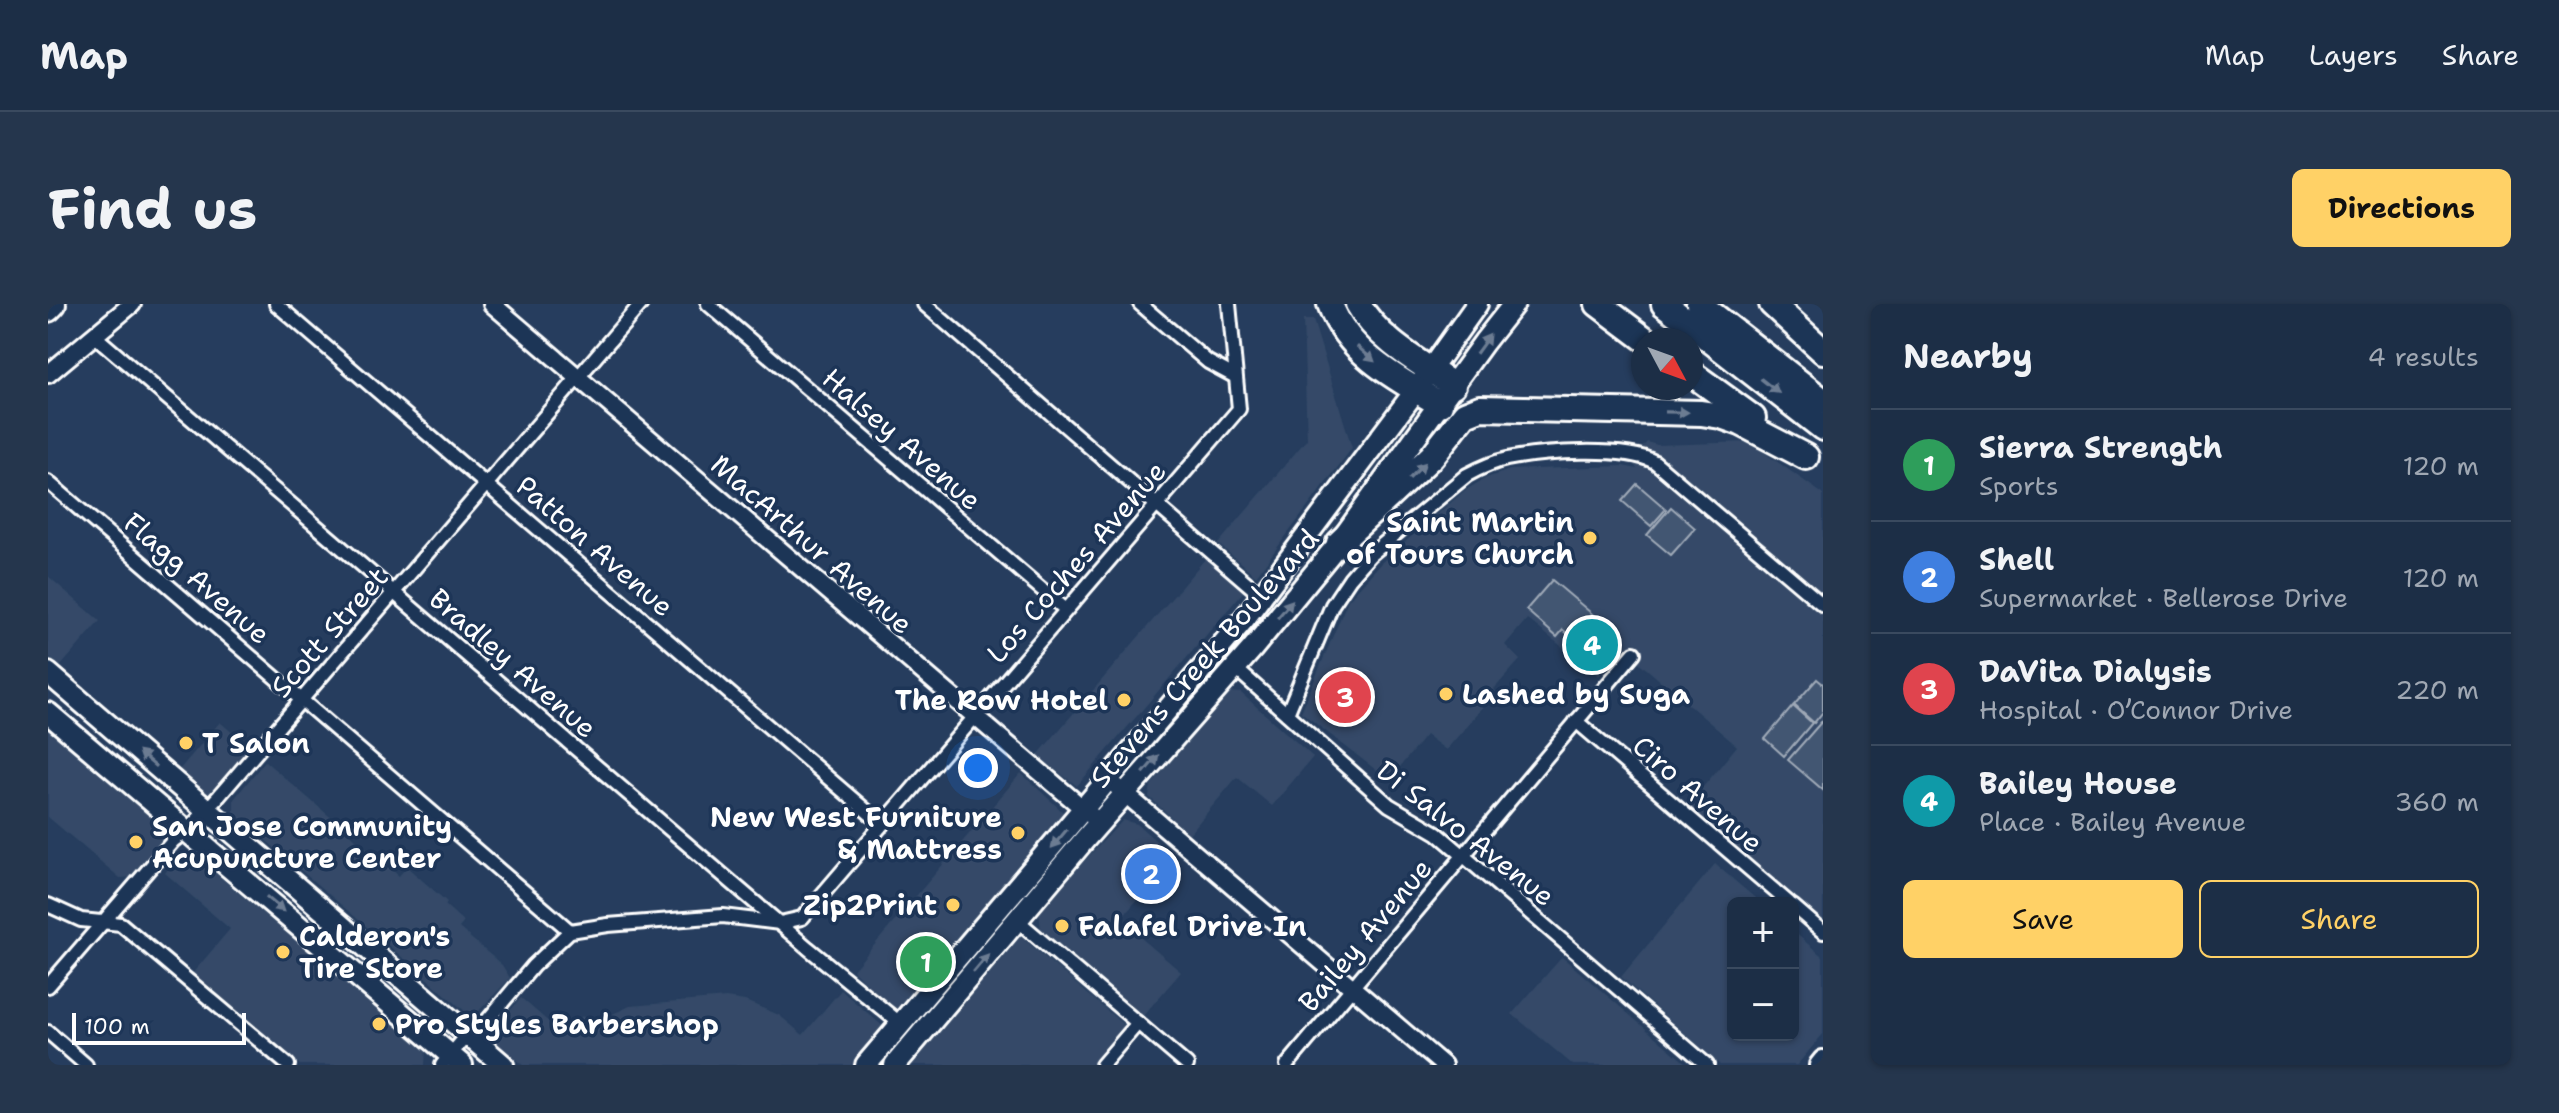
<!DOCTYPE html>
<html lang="en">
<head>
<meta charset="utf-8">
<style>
	body { margin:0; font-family:"Shantell Sans",sans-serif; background:#25364d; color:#f1f3f6 }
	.controls { position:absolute; right:24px; bottom:24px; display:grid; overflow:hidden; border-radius:12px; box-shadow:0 2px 6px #0004 }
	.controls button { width:72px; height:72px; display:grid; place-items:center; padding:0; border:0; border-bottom:2px solid #3a4a5f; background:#1c2e46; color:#f1f3f6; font:40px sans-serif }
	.compass { position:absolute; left:1583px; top:24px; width:72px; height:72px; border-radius:50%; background:#1c2e46; box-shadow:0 2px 6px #0004; rotate:131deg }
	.scale { position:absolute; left:24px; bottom:20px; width:174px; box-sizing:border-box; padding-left:8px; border:4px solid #fff; border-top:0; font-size:22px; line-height:28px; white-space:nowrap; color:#fff; -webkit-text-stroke:6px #1d3557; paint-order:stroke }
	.you { position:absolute; left:930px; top:464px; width:28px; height:28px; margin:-20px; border:6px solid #fff; border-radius:50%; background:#1a73e8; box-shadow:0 0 0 12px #1a73e833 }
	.badge { display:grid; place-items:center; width:52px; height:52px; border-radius:50%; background:#ffd166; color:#fff; font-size:26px; font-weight:700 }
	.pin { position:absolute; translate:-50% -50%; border:4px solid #fff; box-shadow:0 2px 8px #0006 }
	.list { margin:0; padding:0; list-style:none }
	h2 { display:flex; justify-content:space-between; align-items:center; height:104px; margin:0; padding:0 32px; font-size:34px }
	h2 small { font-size:26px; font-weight:400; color:#a0a8b3 }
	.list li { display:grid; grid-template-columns:52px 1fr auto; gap:24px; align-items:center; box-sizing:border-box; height:112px; padding:0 32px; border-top:2px solid #3a4a5f }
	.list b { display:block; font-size:30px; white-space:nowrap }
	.list p { margin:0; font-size:26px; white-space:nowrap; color:#a0a8b3 }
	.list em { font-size:26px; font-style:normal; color:#a0a8b3 }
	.actions { display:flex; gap:16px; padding:24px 32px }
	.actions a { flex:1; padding:18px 0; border:2px solid #ffd166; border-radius:12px; text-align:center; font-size:28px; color:#ffd166 }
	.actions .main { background:#ffd166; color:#111 }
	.map { position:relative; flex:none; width:1775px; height:761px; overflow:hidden; border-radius:12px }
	header { display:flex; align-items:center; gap:48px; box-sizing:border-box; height:112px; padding:0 40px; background:#1c2e46; border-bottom:2px solid #3a4a5f }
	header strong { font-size:38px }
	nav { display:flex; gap:44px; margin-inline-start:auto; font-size:28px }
	.intro { display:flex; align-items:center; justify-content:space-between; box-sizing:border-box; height:192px; padding:0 48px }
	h1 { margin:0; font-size:56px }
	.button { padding:20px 36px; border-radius:12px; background:#ffd166; color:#111; font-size:28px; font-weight:700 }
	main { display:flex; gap:48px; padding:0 48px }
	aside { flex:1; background:#1c2e46; border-radius:12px; box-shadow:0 2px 6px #0004 }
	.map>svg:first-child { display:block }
	.built { fill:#344a68 }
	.green { fill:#425672; stroke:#a0aab8; stroke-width:2 }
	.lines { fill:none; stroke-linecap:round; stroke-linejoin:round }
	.minor-casing { stroke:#fff; stroke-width:18 }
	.tertiary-casing { stroke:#fff; stroke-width:22 }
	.secondary-casing { stroke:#fff; stroke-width:24 }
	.primary-casing { stroke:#fff; stroke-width:26 }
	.motorway-casing { stroke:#fff; stroke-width:30 }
	.minor { stroke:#1d3557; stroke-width:12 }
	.tertiary { stroke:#1d3557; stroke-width:16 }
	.secondary { stroke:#1d3557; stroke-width:18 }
	.primary { stroke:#1d3557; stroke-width:20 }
	.motorway { stroke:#1d3557; stroke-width:24 }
	.oneway { fill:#6c7c92 }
	.poi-dot { fill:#ffd166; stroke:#1d3557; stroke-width:3 }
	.labels { text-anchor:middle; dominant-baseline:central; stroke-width:7; stroke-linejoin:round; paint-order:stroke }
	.street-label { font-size:28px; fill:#fff; stroke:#1d3557 }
	.poi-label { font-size:28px; font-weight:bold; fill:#fff; stroke:#1d3557; text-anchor:start }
</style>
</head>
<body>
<header>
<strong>Map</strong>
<nav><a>Map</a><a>Layers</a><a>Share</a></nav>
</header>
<div class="intro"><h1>Find us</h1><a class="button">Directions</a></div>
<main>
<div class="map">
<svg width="1775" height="761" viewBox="0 0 1775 761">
	<rect width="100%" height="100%" fill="#263d5e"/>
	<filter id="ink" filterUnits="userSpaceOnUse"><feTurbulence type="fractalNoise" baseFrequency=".0125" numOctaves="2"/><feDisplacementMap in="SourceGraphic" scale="16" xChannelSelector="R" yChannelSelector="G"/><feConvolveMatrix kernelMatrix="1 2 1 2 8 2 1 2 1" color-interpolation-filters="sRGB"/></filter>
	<g filter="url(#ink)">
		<g class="built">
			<polygon points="1255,16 1265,16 1304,144 1208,272 1170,240 1259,135"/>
			<polygon points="1599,138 1609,141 1701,138 1775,190 1775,624 1640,501 1689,442 1574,344 1551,372 1479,315 1457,341 1472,356 1446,385 1448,388 1398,446 1378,431 1341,476 1253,408 1300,296 1334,258 1416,187 1438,174 1462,166 1575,162 1589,165 1583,156"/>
			<polygon points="1157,255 1196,287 1029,482 989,452"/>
			<polygon points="0,272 52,317 12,363 0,352"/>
			<polygon points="1181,388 1193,389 1265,453 1224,502 1189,473 1141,530 1101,493 1103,481"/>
			<polygon points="172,418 201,443 160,492 131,466"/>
			<polygon points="0,423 113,520 115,537 85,573 72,574 0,513"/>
			<polygon points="217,457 351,572 359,563 399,598 397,601 416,618 411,624 454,661 462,674 431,707 419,709 186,509 186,495"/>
			<polygon points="973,469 1017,510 846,708 805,666"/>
			<polygon points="1075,516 1089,520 1126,553 1072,616 1133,668 1094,713 993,627 991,605"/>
			<polygon points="144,550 378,745 377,761 252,761 144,670 182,625 117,569 133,551"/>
			<polygon points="1667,560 1713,599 1685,599 1685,731 1745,731 1745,627 1775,653 1775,730 1749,761 1672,761 1573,673"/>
			<polygon points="970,630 1077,722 1044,761 859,761"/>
			<polygon points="1514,653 1640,761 1525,761 1464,710"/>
			<polygon points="793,686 838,725 807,761 475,761 440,732 473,694 517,732 534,712 543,720 582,702 678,694 697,697 731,711 755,731"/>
		</g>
		<g class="green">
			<polygon points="1589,180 1618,205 1603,222 1574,197"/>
			<polygon points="1623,203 1647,224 1623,251 1599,231"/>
			<polygon points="1504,276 1568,330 1563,336 1548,323 1542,329 1535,324 1526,335 1515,326 1509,333 1478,306"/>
			<polygon points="1769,375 1775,380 1775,408 1766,419 1746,401"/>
			<polygon points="1745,402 1764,419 1736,452 1717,435"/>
			<polygon points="1775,416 1775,486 1740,456"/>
		</g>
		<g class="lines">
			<g class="minor-casing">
				<g id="minor">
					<polyline points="228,0 835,521"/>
					<polyline points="660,0 1018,306"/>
					<polyline points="876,0 1214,292"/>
					<polyline points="1092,0 1160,58 1186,72"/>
					<polyline points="47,32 760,644 854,721"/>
					<polyline points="0,178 522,627"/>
					<polyline points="1186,363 1341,501 1389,529 1659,761"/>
					<path d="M 1239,410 L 1284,301 L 1302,274 L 1322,251 L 1419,171 C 1432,164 1445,158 1459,155 C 1494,148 1576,142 1607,158 L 1775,301"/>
					<polyline points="1528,417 1741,599"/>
					<polyline points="0,601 33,616 73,620 240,761"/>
					<polyline points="1745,602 1775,628"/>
					<polyline points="969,616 1139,761"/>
					<polyline points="0,682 125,537 140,526 171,492 593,0"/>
					<polyline points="0,728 38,761"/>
					<polyline points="394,761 419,731 438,718 485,662 522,627 560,621 675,612 732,619 754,614 1191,105 1181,0"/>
					<polyline points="1054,761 1090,719"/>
					<polyline points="1239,761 1586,349"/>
				</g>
			</g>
			<g class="tertiary-casing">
				<g id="tertiary">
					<polyline points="444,0 1052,519"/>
					<polyline points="0,70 84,0"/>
					<polyline points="1068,482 1395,761"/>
				</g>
			</g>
			<g class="secondary-casing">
				<polyline id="secondary" points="1771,761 1775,756"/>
			</g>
			<g class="primary-casing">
				<g id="primary">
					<polyline points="0,369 455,761"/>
					<polyline points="0,409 414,761"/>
					<polyline points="818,761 1197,314 1368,86 1429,0"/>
					<polyline points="847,761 1038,534 1204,345 1291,239 1436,38 1466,0"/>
				</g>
			</g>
			<g class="motorway-casing">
				<g id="motorway">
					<path d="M 1282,0 C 1300,50 1349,75 1392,100"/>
					<path d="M 1310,0 C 1330,36 1371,58 1405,81"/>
					<polyline points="1550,0 1598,36"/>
					<polyline points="1616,0 1775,124"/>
					<polyline points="1651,0 1775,97"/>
					<polyline points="1724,0 1775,47"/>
					<polyline points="0,5 5,0"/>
					<polyline points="1643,69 1705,114"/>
					<polyline points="1291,239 1384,152 1417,110 1432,104 1653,109 1673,112 1693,119 1758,153"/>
				</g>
			</g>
			<use href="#minor" class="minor"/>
			<use href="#tertiary" class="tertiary"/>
			<use href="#secondary" class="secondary"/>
			<use href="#primary" class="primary"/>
			<use href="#motorway" class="motorway"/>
		</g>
		<defs><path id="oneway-solid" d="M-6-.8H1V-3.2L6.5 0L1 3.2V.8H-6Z" transform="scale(2)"/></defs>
		<g class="oneway">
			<use href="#oneway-solid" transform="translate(1435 40) rotate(-54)"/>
			<use href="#oneway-solid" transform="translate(1318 50) rotate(41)"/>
			<use href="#oneway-solid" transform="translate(1722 82) rotate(38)"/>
			<use href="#oneway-solid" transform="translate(1629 108) rotate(1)"/>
			<use href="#oneway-solid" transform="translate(1369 167) rotate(-45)"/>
			<use href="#oneway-solid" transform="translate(1237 305) rotate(-50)"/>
			<use href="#oneway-solid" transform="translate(99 455) rotate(-139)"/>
			<use href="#oneway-solid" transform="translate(1103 460) rotate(-50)"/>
			<use href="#oneway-solid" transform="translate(1011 535) rotate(130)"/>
			<use href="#oneway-solid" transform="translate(227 600) rotate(41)"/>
			<use href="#oneway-solid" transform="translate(933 659) rotate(-50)"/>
		</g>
	</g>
	<g class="poi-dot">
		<circle cx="1542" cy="234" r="8"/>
		<circle cx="1398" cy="390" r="8"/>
		<circle cx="1076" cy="396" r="8"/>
		<circle cx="138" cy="439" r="8"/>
		<circle cx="970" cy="529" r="8"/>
		<circle cx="88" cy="538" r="8"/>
		<circle cx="905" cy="601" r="8"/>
		<circle cx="1014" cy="622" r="8"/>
		<circle cx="235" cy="648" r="8"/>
		<circle cx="331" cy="720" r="8"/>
	</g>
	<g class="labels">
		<g class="street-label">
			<text transform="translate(854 135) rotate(41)">Halsey Avenue</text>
			<text transform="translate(764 240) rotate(41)">MacArthur Avenue</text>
			<text transform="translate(547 242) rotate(41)">Patton Avenue</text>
			<text transform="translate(1028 258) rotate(-49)">Los Coches Avenue</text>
			<text transform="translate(149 274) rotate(41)">Flagg Avenue</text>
			<text transform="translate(281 328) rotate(-49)">Scott Street</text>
			<text transform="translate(1156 354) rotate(-49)">Stevens Creek Boulevard</text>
			<text transform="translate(465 359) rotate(41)">Bradley Avenue</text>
			<text transform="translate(1650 490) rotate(41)">Ciro Avenue</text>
			<text transform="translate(1418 529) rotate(38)">Di Salvo Avenue</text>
			<text transform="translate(1317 631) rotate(-50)">Bailey Avenue</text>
		</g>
		<g class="poi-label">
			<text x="1526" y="218" text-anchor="end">Saint Martin<tspan x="1526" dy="32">of Tours Church</tspan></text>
			<text x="1414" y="390">Lashed by Suga</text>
			<text x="1060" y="396" text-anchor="end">The Row Hotel</text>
			<text x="154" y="439">T Salon</text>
			<text x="954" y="513" text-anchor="end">New West Furniture<tspan x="954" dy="32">&amp; Mattress</tspan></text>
			<text x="104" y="522">San Jose Community<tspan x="104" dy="32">Acupuncture Center</tspan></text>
			<text x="889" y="601" text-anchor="end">Zip2Print</text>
			<text x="1030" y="622">Falafel Drive In</text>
			<text x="251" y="632">Calderon's<tspan x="251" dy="32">Tire Store</tspan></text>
			<text x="347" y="720">Pro Styles Barbershop</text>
		</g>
	</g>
</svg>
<div class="controls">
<button>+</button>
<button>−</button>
</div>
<svg class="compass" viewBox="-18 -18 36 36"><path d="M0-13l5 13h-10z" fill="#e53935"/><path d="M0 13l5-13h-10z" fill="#a0a8b3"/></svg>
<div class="scale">100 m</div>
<div class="you"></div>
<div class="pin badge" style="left:878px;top:658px;background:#2e9e5b">1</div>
<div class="pin badge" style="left:1103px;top:570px;background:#3f7fe0">2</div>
<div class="pin badge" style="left:1297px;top:393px;background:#e0444e">3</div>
<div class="pin badge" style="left:1544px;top:341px;background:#0f9aa8">4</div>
</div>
<aside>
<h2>Nearby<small>4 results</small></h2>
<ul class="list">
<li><span class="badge" style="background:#2e9e5b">1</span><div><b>Sierra Strength</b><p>Sports</p></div><em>120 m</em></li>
<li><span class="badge" style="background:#3f7fe0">2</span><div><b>Shell</b><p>Supermarket · Bellerose Drive</p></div><em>120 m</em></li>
<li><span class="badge" style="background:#e0444e">3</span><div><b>DaVita Dialysis</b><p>Hospital · O’Connor Drive</p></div><em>220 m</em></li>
<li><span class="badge" style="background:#0f9aa8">4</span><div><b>Bailey House</b><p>Place · Bailey Avenue</p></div><em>360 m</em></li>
</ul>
<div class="actions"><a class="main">Save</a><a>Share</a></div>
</aside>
</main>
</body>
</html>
